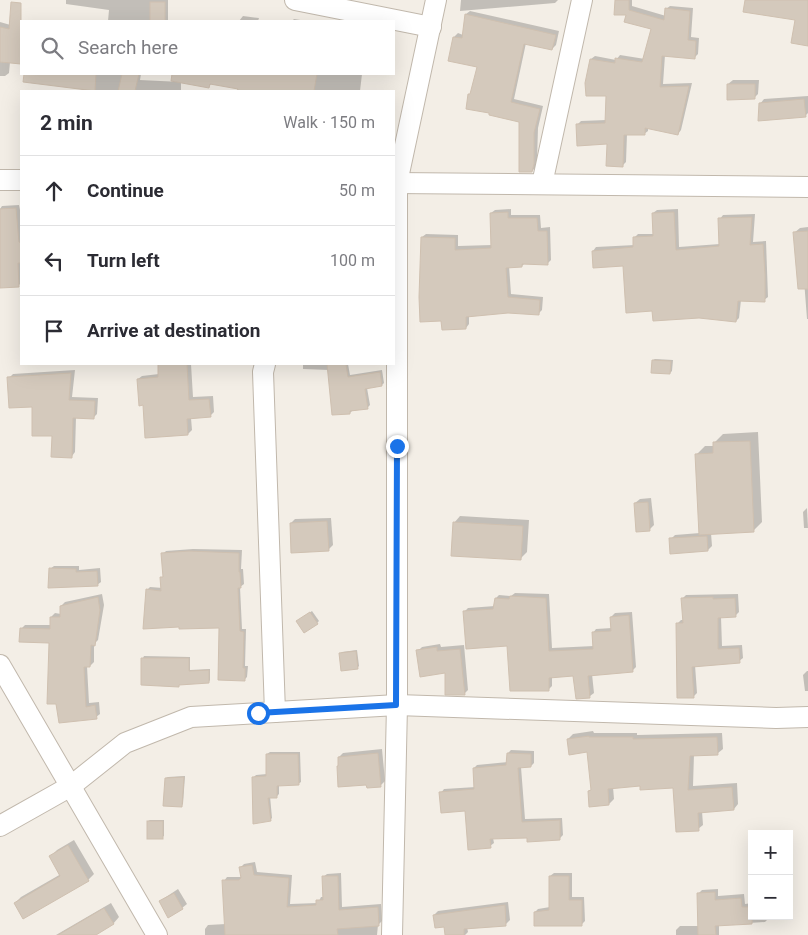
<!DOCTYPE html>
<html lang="en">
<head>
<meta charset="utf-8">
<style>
	body { margin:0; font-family:Roboto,sans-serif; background:#f2f2f3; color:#2b2b33 }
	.controls { position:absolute; right:15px; bottom:15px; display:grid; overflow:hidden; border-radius:0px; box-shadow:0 5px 20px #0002 }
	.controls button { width:45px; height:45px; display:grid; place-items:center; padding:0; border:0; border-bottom:1px solid #e1e1e2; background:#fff; color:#2b2b33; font:25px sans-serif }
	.stop { position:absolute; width:15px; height:15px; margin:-11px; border:4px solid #1a73e8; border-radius:50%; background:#fff }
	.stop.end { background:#1a73e8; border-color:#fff; box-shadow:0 1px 5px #0008 }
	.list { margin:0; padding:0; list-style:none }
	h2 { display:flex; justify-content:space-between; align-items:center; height:65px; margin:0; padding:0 20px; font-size:21px }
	h2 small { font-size:16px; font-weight:400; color:#7c7c81 }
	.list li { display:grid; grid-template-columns:32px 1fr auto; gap:15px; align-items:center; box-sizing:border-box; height:70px; padding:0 20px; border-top:1px solid #e1e1e2 }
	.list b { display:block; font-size:19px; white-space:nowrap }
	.list em { font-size:16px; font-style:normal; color:#7c7c81 }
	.icon { flex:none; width:28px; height:28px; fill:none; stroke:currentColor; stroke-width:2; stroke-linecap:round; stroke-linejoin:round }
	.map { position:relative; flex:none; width:808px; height:935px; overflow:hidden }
	.search { position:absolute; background:#fff; box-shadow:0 5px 20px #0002; left:20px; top:20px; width:375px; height:55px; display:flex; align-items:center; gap:12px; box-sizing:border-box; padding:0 18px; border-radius:0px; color:#7c7c81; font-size:19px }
	.panel { position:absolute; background:#fff; box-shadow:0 5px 20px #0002; left:20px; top:90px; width:375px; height:275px; border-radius:0px }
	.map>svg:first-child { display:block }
	.shadow { fill:#0003 }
	.building { fill:#d4c9bc; stroke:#cfc0b0 }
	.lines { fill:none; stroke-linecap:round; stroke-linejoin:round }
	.minor-casing { stroke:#c1b8ac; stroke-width:22 }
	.minor { stroke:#fff; stroke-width:20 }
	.route { stroke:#1a73e8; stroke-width:6 }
</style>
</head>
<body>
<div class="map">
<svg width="808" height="935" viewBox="0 0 808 935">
	<rect width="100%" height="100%" fill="#f3eee6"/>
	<g class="shadow">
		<polygon points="66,0 168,0 168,21 108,21 109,10 66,4"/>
		<polygon points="461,0 558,0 555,3 460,11"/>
		<polygon points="616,0 632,0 632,6 666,16 666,9 670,6 693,8 691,37 699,38 698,54 694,58 665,55 663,84 692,83 681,130 678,134 648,128 648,131 644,134 627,134 626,162 622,166 608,143 577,125 581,121 606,120 608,94 591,59 595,56 616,60 620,55 645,59 653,29 627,14"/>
		<polygon points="470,11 559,31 556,45 552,49 526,43 514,99 543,106 538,128 537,160 536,167 532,171 521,121 472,92 478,66 454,37 458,33 463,35 466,14"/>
		<polygon points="243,16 259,18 258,21 239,21"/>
		<polygon points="294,19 307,21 292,21"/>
		<polygon points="0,22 21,28 21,62 10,62 9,73 5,76 0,76"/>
		<polygon points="43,74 141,74 140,80 181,82 181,91 93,91 42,83"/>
		<polygon points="185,74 362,74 360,91 239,91 239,88 212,83 209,86 184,82"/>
		<polygon points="733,80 759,80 758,94 754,98 728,84"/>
		<polygon points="808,96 808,113 805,116 760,104 764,99"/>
		<polygon points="19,205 21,215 21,283 18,286 0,229 0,209 2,206"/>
		<polygon points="511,209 511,215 540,215 541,228 550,227 551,260 547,264 525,263 522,266 509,266 511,294 543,297 542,310 538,314 508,312 469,315 469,324 466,328 422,237 426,234 458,235 458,246 492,245 491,213 495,210"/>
		<polygon points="678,209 679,247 720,244 720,219 723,215 755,214 753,242 766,241 768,297 764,300 741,300 739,318 736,321 653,309 625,265 593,251 596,247 635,245 634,238 638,234 654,234 653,213 657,210"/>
		<polygon points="808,227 808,319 807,319 803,267 794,233 800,228"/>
		<polygon points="655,359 673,360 672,371 670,373 653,360"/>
		<polygon points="159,364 191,364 193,397 213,396 214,412 210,416 191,418 192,430 188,434 145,404 138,379 142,376 159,374"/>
		<polygon points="303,364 348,364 350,375 382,370 384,383 382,385 367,388 370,405 367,408 352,411 350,413 329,370 303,369"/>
		<polygon points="75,370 72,397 98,398 97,414 93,418 76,417 75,452 72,456 53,435 33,405 9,378 13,374"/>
		<polygon points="758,432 762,522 753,531 711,533 712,546 708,550 671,539 675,535 700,533 696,455 705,446 714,446 714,443 723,434"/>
		<polygon points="651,498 654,525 649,530 635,503 640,499"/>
		<polygon points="807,508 808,528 804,528 803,512"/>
		<polygon points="460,516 529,520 527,552 521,558 454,523"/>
		<polygon points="331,518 333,545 328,550 291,523 295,519"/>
		<polygon points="193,549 242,550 241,569 243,569 244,584 240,587 242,629 246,629 245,666 248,666 247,677 244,680 220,626 147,590 150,587 163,588 162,578 164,575 163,554 166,551"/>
		<polygon points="54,566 79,566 79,570 100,568 101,582 97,585 50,569"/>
		<polygon points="515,593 549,594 552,648 594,646 593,633 596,629 612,628 611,617 615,613 632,612 636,667 632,671 592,674 594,693 590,696 577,698 574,675 552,676 552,686 548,690 508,645 465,611 468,608 495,606 496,598 499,595 511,596"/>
		<polygon points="102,594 104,605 98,640 94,644 94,662 90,666 87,666 89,703 99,702 100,714 96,717 60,722 50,642 21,629 25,625 51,625 51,617 55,613 61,614 61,606 65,602"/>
		<polygon points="738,594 739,612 735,616 721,617 722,646 742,645 743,658 739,661 695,665 697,693 693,697 677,624 681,620 684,620 682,599 686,595"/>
		<polygon points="312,611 319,621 317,623 299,620"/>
		<polygon points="440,644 441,647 464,645 468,690 464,694 446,672 418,651 422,647"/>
		<polygon points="357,650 359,666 357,668 340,654 342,652"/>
		<polygon points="144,656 190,657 190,670 210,669 210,680 209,682 180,684 178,686 143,658"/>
		<polygon points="807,671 808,671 808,691 805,691 803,675"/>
		<polygon points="593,731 594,733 637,733 637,735 722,733 723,749 718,753 694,754 693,786 737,783 738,804 734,809 702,811 703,825 698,829 674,787 641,785 613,787 614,799 609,804 590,791 592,789 588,751 568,739 573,734"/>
		<polygon points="382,749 385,781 381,785 367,784 339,765 339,757 343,753"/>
		<polygon points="511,750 534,751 534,763 531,766 521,767 525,819 562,818 563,835 560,838 493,838 494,843 490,846 467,810 441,793 444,789 476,787 474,768 477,765 508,762 508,753"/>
		<polygon points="270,752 300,752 301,782 298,784 279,785 279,794 276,797 270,796 272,818 270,820 254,777 256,775 267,774 267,754"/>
		<polygon points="185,776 183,804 182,805 166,778 168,777"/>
		<polygon points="150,820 164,820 164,836 162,837 148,821"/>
		<polygon points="74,840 94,874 88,880 15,903 21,897 61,874 51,856 57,850"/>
		<polygon points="255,862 257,872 292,875 290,904 318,903 321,897 324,897 323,877 327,874 341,873 342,907 381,904 382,921 378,925 377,935 205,935 205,929 208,925 226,924 224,881 227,877 242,877 240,868 244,864"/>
		<polygon points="554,873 572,873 572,897 584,897 585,921 581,925 535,912 538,909 550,907 550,876"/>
		<polygon points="178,889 187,904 182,908 160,901"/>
		<polygon points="718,889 718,896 744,894 745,904 752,903 752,916 769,916 769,918 765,922 719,925 719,935 676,935 676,930 680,926 699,926 698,894 702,890"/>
		<polygon points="508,902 510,920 506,924 467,927 468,932 465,935 446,935 445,925 434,915 438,911"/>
		<polygon points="111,903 119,917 113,924 93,935 56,935"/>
	</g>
	<g class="building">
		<polygon points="615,0 629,0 629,10 664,20 665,8 690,11 688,40 696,41 695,59 662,56 660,87 689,86 678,135 645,128 645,135 624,135 623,167 606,166 607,144 577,146 576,124 605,123 606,96 586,96 585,83 590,59 615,63 615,58 642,62 651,29 624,22 626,15 614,15"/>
		<polygon points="745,0 808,0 808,46 791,43 795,20 743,12"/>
		<polygon points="11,2 21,3 21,64 0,62 0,27 9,29"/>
		<rect x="150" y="2" width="15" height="19"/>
		<polygon points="465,14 556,35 552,50 524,44 511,102 540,109 534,133 534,164 532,172 519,172 519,122 489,115 489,113 466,109 468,94 470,94 477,67 448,61 453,37 462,38"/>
		<polygon points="24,74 96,74 95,91 23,82"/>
		<polygon points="122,74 139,74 135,91 118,91"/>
		<polygon points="172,74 317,74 314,91 237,91 238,89 210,84 209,88 171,81"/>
		<polygon points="727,84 755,84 755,99 727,100"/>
		<polygon points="804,99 806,117 758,121 759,103"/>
		<polygon points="16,208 19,242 21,243 21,263 18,263 19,287 0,288 0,209"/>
		<polygon points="508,212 508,218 537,218 538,231 547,231 548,265 522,264 522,267 506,268 508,297 540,300 539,315 508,313 466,317 466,329 442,330 441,321 420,322 419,297 421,237 455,238 455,250 491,248 490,213"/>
		<polygon points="674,212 676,250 719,246 718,218 752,217 750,245 763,244 765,274 765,302 738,301 736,322 699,318 653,321 652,311 626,313 623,266 593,268 592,251 633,247 633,237 653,236 652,213"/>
		<polygon points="808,231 808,289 798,289 793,232"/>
		<polygon points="652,360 671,361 670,374 651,373"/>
		<polygon points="158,364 187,364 189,400 209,399 211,417 187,419 188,435 145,438 143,405 139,406 137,379 158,377"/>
		<polygon points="327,364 346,364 348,377 380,372 382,386 365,389 368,409 350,411 350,414 332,415"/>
		<polygon points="71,373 69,400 95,401 94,419 73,418 72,458 51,457 52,436 32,436 32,407 9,408 7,377"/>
		<polygon points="750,441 754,532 699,535 695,454 713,453 713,442"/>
		<polygon points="648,502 650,531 636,532 634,503"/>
		<polygon points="327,521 329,551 291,553 290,523"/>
		<polygon points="453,522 523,526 521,560 451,556"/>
		<polygon points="707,536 708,551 670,554 669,538"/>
		<polygon points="189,551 239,553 239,572 240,572 241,588 238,588 240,631 244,632 243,668 245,668 245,681 218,680 219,628 179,629 179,627 143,629 146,589 161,591 160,577 163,577 161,553"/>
		<polygon points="49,568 76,569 76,572 97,571 98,586 48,588"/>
		<polygon points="510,596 546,598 549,651 593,649 592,632 611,631 610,617 629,615 633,672 588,676 590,698 576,699 573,676 549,678 549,691 510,691 507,646 466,649 463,611 493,609 495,598 509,599"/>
		<polygon points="98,597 100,610 95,646 91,645 90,667 84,667 86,707 95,705 97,719 59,723 56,704 47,704 49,643 19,642 20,628 50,629 50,617 60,617 60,606"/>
		<polygon points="713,597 713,599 735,598 736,617 718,618 718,649 739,648 740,663 692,667 694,698 677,698 676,623 683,623 681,598"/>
		<polygon points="310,612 318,624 304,633 296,621"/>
		<polygon points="437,647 437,651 460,649 465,695 445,695 445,673 420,677 416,650"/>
		<polygon points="356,651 358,669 341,671 339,653"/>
		<polygon points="141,658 189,658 189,671 209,670 209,683 179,685 179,687 141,685"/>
		<polygon points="589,736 589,737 633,737 633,739 717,737 718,755 690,756 688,790 732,787 734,810 698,813 699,831 676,832 673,788 640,790 640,786 608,789 609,805 589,807 588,791 591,790 587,752 569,755 567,739"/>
		<polygon points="378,753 381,787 367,788 366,785 338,787 337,766 338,766 338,757"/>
		<polygon points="507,753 531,754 531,767 518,768 522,822 560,820 560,840 527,842 527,838 490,839 491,848 468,850 465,811 441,813 439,792 474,789 473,768 506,765"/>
		<polygon points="266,754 298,754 299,785 277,786 277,798 268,798 271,821 253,824 252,777 266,776"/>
		<polygon points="184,777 182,807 163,806 165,778"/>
		<rect x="147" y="821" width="16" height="18"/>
		<polygon points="68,845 89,881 23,919 14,903 60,876 49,856"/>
		<polygon points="252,865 254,875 289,878 287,907 316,905 316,900 323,900 322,876 338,876 339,910 378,907 379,926 337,929 338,935 225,935 222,880 239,880 241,878 239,867"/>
		<polygon points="549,876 569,876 569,900 582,900 582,926 534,926 534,912 549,910"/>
		<polygon points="715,892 715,900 741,898 742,907 752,907 752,924 715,926 716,935 698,935 697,893"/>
		<polygon points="174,893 183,909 168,918 159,901"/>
		<polygon points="505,905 506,926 464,929 464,935 445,935 444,927 435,928 433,915"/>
		<polygon points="104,908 114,924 96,935 58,935"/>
	</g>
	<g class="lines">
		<g class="minor-casing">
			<g id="minor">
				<polyline points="295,0 431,27"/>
				<polyline points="0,180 21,180"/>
				<polyline points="394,183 808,187"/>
				<polyline points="542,184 582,0"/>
				<polyline points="265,364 263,372 275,712"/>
				<polyline points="0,665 157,935"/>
				<polyline points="0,826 71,786 125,743 191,717 397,705 776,718 808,717"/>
				<polyline points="392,935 397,705 397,183 436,0"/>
			</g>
		</g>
		<use href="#minor" class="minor"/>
	</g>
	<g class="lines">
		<polyline class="route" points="258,713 396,705 397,446"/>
	</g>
</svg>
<div class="controls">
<button>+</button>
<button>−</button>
</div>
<div class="stop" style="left:258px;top:713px"></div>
<div class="stop end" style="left:397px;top:446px"></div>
<div class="search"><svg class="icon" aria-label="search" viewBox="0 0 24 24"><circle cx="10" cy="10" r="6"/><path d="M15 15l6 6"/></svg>Search here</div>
<section class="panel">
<h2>2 min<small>Walk · 150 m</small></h2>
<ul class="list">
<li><svg class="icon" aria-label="ahead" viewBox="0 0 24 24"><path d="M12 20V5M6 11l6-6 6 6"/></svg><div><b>Continue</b></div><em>50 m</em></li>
<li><svg class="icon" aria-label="left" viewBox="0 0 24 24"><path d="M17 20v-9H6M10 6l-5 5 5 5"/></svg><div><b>Turn left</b></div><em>100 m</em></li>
<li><svg class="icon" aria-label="arrive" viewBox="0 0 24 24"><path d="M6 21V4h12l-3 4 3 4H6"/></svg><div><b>Arrive at destination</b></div></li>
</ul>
</section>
</div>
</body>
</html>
